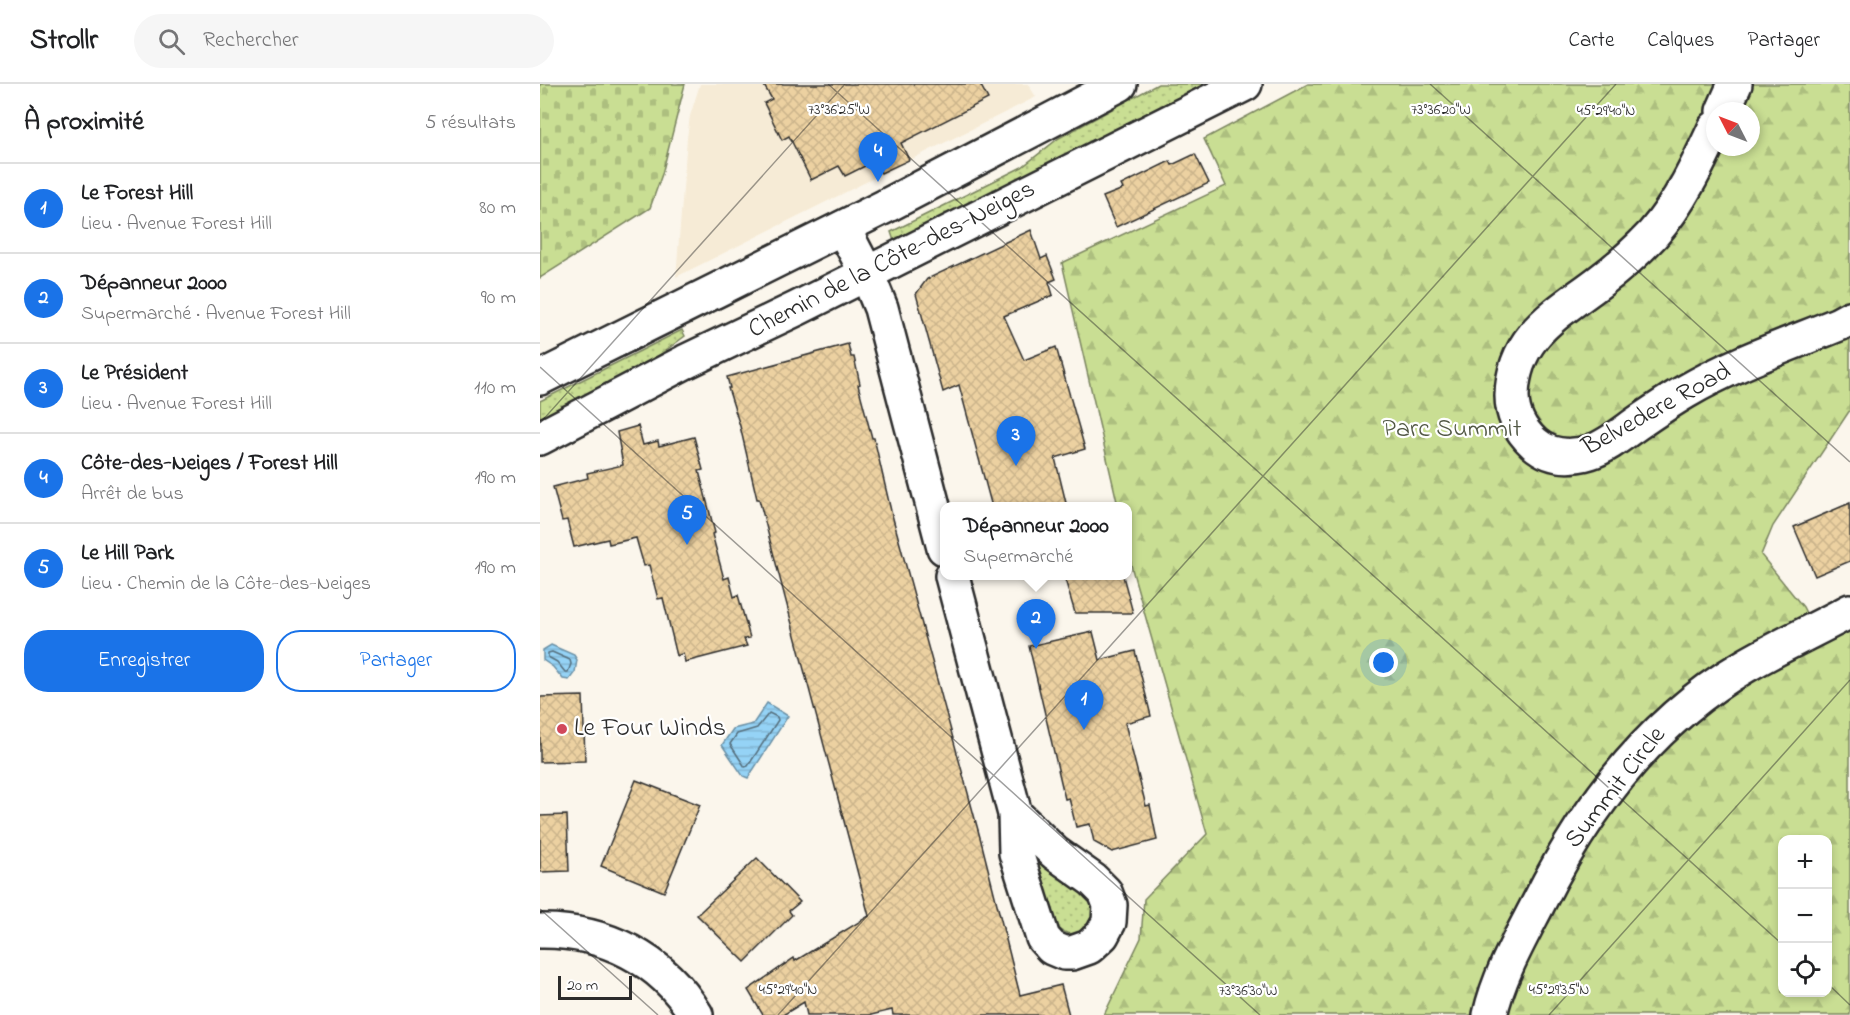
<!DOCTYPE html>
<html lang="fr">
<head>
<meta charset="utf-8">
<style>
	body { margin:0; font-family:"Indie Flower",sans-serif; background:#f6f6f6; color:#202124 }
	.controls { position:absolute; right:18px; bottom:18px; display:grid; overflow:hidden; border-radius:12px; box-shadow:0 3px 9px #0003 }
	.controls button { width:54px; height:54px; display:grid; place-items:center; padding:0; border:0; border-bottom:2px solid #e0e0e0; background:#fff; color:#202124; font:30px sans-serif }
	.compass { position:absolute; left:1166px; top:18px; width:54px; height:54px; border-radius:50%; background:#fff; box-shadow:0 3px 9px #0003; rotate:312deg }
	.scale { position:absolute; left:18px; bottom:15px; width:74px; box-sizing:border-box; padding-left:6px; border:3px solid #2b2b2b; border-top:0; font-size:16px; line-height:21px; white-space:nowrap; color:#2b2b2b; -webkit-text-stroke:4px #fff; paint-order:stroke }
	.you { position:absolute; left:844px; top:579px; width:21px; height:21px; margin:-15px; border:4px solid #fff; border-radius:50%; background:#1a73e8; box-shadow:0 0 0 9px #1a73e833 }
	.badge { display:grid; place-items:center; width:39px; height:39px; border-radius:50%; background:#1a73e8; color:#fff; font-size:20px; font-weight:700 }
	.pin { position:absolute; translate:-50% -50px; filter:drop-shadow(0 2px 3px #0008) }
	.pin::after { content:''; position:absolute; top:32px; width:21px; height:18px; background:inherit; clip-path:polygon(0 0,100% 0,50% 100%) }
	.popup { position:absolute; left:400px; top:418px; width:192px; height:78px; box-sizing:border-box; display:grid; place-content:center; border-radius:12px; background:#fff; filter:drop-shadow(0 2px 4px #0005); font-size:20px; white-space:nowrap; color:#757577 }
	.popup b { font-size:22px; color:#202124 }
	.popup::after { content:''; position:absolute; left:50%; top:100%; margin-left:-12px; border:12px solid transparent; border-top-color:#fff }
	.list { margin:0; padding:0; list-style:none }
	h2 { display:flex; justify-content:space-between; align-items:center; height:78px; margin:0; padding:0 24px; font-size:26px }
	h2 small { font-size:20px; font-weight:400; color:#757577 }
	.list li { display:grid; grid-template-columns:39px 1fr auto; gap:18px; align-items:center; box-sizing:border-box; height:90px; padding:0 24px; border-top:2px solid #e0e0e0 }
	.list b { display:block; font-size:22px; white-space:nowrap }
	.list p { margin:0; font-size:20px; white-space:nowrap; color:#757577 }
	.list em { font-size:20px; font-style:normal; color:#757577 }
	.actions { display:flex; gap:12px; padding:18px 24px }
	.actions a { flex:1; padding:14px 0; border:2px solid #1a73e8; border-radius:24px; text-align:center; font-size:21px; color:#1a73e8 }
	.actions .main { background:#1a73e8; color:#fff }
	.icon { flex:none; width:33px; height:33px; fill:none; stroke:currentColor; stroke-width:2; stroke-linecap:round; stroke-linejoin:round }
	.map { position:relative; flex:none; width:1310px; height:931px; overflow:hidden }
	header { display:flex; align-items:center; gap:36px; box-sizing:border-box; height:84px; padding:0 30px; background:#fff; border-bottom:2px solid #e0e0e0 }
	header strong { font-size:28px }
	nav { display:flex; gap:33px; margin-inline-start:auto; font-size:21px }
	.search { width:420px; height:54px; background:#f6f6f6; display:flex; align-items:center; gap:15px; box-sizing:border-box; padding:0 21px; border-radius:33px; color:#757577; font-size:22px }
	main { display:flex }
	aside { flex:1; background:#fff }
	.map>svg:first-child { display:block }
	.built { fill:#f6ebd6 }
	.grass { fill:url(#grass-dots); stroke:#7a845f; stroke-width:1.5 }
	.forest { fill:url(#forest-firs); stroke:#7a845f; stroke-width:1.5; fill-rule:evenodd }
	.cemetery { fill:url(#cemetery-stones); stroke:#7a845f; stroke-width:1.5 }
	.water { fill:url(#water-rules); stroke:#6b90a5; stroke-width:1.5 }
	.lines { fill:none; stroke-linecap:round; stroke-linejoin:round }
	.shore { stroke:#556e7c; stroke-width:1.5 }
	.building { fill:url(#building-cross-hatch); stroke:#2b2b2b; stroke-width:1.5 }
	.minor-casing { stroke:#2b2b2b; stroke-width:38 }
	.major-casing { stroke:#2b2b2b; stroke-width:38 }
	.minor { stroke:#fff; stroke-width:33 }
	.major { stroke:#fff; stroke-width:33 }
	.ticks { fill:none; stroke:#2b2b2b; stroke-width:1.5; stroke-opacity:0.45 }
	.poi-dot { fill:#d1495b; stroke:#fff; stroke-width:2 }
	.labels { text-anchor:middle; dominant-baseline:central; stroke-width:4.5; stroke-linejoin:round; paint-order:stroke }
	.street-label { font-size:26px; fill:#2b2b2b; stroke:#fff }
	.park-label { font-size:26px; fill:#525845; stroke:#fff }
	.poi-label { font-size:26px; fill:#2b2b2b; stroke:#fff; text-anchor:start }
	.ticks-label { font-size:15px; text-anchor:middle; fill:#2b2b2b; stroke:#fff; stroke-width:4.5; stroke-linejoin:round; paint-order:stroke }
</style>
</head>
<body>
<header>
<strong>Strollr</strong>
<div class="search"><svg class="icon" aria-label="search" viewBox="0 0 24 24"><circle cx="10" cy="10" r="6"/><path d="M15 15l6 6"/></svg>Rechercher</div>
<nav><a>Carte</a><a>Calques</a><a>Partager</a></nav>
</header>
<main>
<aside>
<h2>À proximité<small>5 résultats</small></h2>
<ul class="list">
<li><span class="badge">1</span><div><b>Le Forest Hill</b><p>Lieu · Avenue Forest Hill</p></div><em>80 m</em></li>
<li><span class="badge">2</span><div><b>Dépanneur 2000</b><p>Supermarché · Avenue Forest Hill</p></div><em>90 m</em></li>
<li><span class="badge">3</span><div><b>Le Président</b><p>Lieu · Avenue Forest Hill</p></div><em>110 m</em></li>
<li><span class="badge">4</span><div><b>Côte-des-Neiges / Forest Hill</b><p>Arrêt de bus</p></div><em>190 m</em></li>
<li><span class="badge">5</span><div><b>Le Hill Park</b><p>Lieu · Chemin de la Côte-des-Neiges</p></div><em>190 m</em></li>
</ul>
<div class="actions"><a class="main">Enregistrer</a><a>Partager</a></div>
</aside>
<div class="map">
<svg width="1310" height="931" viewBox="0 0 1310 931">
	<defs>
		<pattern id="grass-dots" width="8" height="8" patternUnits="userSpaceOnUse" patternTransform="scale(1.5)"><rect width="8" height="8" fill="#c9de93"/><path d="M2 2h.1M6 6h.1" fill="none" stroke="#adbf7f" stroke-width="1.8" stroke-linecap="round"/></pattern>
		<pattern id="forest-firs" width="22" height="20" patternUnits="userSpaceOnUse" patternTransform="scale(1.5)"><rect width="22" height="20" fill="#c9de93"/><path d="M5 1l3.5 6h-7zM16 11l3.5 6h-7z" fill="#adbf7f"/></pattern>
		<pattern id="cemetery-stones" width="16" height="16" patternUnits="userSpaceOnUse" patternTransform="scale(1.5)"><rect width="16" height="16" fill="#c9de93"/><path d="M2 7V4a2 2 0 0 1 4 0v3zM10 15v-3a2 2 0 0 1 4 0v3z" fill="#adbf7f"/></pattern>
		<pattern id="water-rules" width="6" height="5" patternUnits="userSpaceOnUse" patternTransform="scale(1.5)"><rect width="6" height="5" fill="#95d3f6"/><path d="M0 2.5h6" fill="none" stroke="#81b5d3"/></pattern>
		<pattern id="building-cross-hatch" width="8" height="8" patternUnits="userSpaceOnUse" patternTransform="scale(1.5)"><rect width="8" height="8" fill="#ecd1a1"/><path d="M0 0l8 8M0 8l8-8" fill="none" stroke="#cbb48b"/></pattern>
	</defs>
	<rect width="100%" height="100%" fill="#fbf6ec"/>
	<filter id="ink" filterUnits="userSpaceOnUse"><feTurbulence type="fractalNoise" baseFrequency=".0167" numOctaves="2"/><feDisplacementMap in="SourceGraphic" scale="12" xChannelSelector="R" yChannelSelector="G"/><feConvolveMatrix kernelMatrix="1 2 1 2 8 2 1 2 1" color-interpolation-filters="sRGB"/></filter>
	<g filter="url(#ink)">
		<polygon class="built" points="160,0 488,0 496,13 136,193 147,54 150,32"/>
		<g class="grass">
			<polygon points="618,0 665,0 354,157 351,148 482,83 519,54"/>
			<polygon points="142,246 145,252 114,275 0,334 0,317"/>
			<path d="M 492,762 L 510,785 L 551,817 C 557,829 552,836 546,846 C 504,868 497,788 492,762 Z"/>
		</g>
		<path class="forest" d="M 768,0 L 1310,0 L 1310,326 L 1233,442 L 1221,471 L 1263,523 L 1280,557 L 1310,542 L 1310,931 L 564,931 L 601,854 L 604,815 L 667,750 L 592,485 L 588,465 L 588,422 L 578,422 L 522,179 L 686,102 L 664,55 ZM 1175,27 L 1211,27 L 1211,63 L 1175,63 ZM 1242,756 L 1288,756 L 1288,908 L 1242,908 Z"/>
		<polygon class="cemetery" points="0,0 145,0 122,90 110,124 0,194"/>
		<g class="water">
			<polygon points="11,561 34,571 37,576 35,588 29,596 23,595 13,583 3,576 3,566"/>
			<polygon points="227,619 248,632 208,694 203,692 182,661 193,645 213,640"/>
		</g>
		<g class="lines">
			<g class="shore">
				<polygon points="12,568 30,576 31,580 28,588 25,588 17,578 8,573 8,569"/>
				<polygon points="229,629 237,633 238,636 208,682 205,683 190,660 197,650 217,644"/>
			</g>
		</g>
		<g class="building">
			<polygon points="223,0 440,0 448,15 361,59 369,76 341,89 335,77 305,92 299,82 271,96 249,52 242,56 224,19 232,15"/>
			<polygon points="655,70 669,99 576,143 563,113 583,105 581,101 630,77 632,81"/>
			<polygon points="491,146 501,175 507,172 516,195 509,198 513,211 464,232 484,276 516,263 545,365 515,374 527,423 452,423 419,301 403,308 376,210 387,195"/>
			<polygon points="308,260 311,273 314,273 320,300 318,301 332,354 334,354 351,427 441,757 480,911 521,901 529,931 353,931 352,926 331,931 267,931 264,918 243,931 223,931 208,906 254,874 255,877 329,832 219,415 217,415 200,342 188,304 190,304 187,293"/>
			<polygon points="98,342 103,361 118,357 119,362 154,353 163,386 159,387 175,449 172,450 184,495 189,493 194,513 198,511 210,554 204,555 207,562 145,578 143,569 137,572 123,514 118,515 109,481 104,482 96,454 69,460 68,455 34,463 27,436 22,437 13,403 48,394 47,389 83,381 77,348"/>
			<polygon points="1310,419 1310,477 1275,492 1254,443"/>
			<polygon points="524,492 583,492 593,529 535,529"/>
			<polygon points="553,548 560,576 595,567 611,632 585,639 606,722 610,721 617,756 572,768 554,758 550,740 536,743 529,714 525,715 489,562"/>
			<polygon points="43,612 45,677 0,678 0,613"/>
			<polygon points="96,696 160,721 124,808 61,782"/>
			<polygon points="27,731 29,787 0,788 0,732"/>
			<polygon points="217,774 260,818 249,827 252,831 205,878 157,831"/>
		</g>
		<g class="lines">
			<g class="minor-casing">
				<g id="minor">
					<polyline points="1183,27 1195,0"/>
					<path d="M 1175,44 C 1158,81 1140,119 1113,150 C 1096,168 1078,184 1059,198 C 1017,230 973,252 972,312 C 972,331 980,346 994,359 C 1010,373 1030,374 1050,368 C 1066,363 1082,350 1096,340 C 1112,329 1128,318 1145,308 C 1194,279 1248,261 1299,240 L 1310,234"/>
					<polyline points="303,144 327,190 341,224 404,464"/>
					<polyline points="412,492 475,730 476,769 503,854 512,864 524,869 532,869 549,863 562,851 569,838 570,821 565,808 553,796 515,769 475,730"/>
					<path d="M 0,847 C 64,846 123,875 156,931"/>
					<path d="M 950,931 C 959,891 980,855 999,818 C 1046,724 1112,636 1205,582 C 1239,562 1275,546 1310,527"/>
				</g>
			</g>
			<g class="major-casing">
				<g id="major">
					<polyline points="0,294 344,123 580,0"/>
					<polyline points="0,354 145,278 258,224 705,0"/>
				</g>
			</g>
			<use href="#minor" class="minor"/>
			<use href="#major" class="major"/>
		</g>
	</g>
	<path class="ticks" d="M 288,0 L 1242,860M 890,0 L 1310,378M 0,283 L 720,931M 0,339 L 305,0M 0,825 L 118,931M 1288,900 L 1310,921M 238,931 L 1076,0M 1009,931 L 1310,596"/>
	<circle class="poi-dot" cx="22" cy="645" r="6"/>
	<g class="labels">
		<g class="street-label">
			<text transform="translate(352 176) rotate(-27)">Chemin de la Côte-des-Neiges</text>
			<text transform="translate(1117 326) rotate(-29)">Belvedere Road</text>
			<text transform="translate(1076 704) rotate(-52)">Summit Circle</text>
		</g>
		<g class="park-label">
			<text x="912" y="346">Parc Summit</text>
		</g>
		<g class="poi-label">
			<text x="34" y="645">Le Four Winds</text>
		</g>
	</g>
	<g class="ticks-label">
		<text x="299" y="30">73°36'25"W</text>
		<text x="901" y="30">73°36'20"W</text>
		<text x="1066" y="31">45°29'40"N</text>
		<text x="248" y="910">45°29'40"N</text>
		<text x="1019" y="910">45°29'35"N</text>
		<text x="708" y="911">73°36'30"W</text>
	</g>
</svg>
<div class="controls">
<button>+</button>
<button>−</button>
<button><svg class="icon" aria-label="locate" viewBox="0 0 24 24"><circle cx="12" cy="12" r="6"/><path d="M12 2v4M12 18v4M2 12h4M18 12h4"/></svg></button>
</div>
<svg class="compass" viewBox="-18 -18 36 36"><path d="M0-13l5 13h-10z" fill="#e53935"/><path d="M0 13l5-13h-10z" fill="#757577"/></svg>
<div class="scale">20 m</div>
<div class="you"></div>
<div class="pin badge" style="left:544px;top:646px">1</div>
<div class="pin badge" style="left:496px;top:565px">2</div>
<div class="popup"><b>Dépanneur 2000</b>Supermarché</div>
<div class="pin badge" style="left:476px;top:382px">3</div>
<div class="pin badge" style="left:338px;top:98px">4</div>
<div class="pin badge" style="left:147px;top:461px">5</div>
</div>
</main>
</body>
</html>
